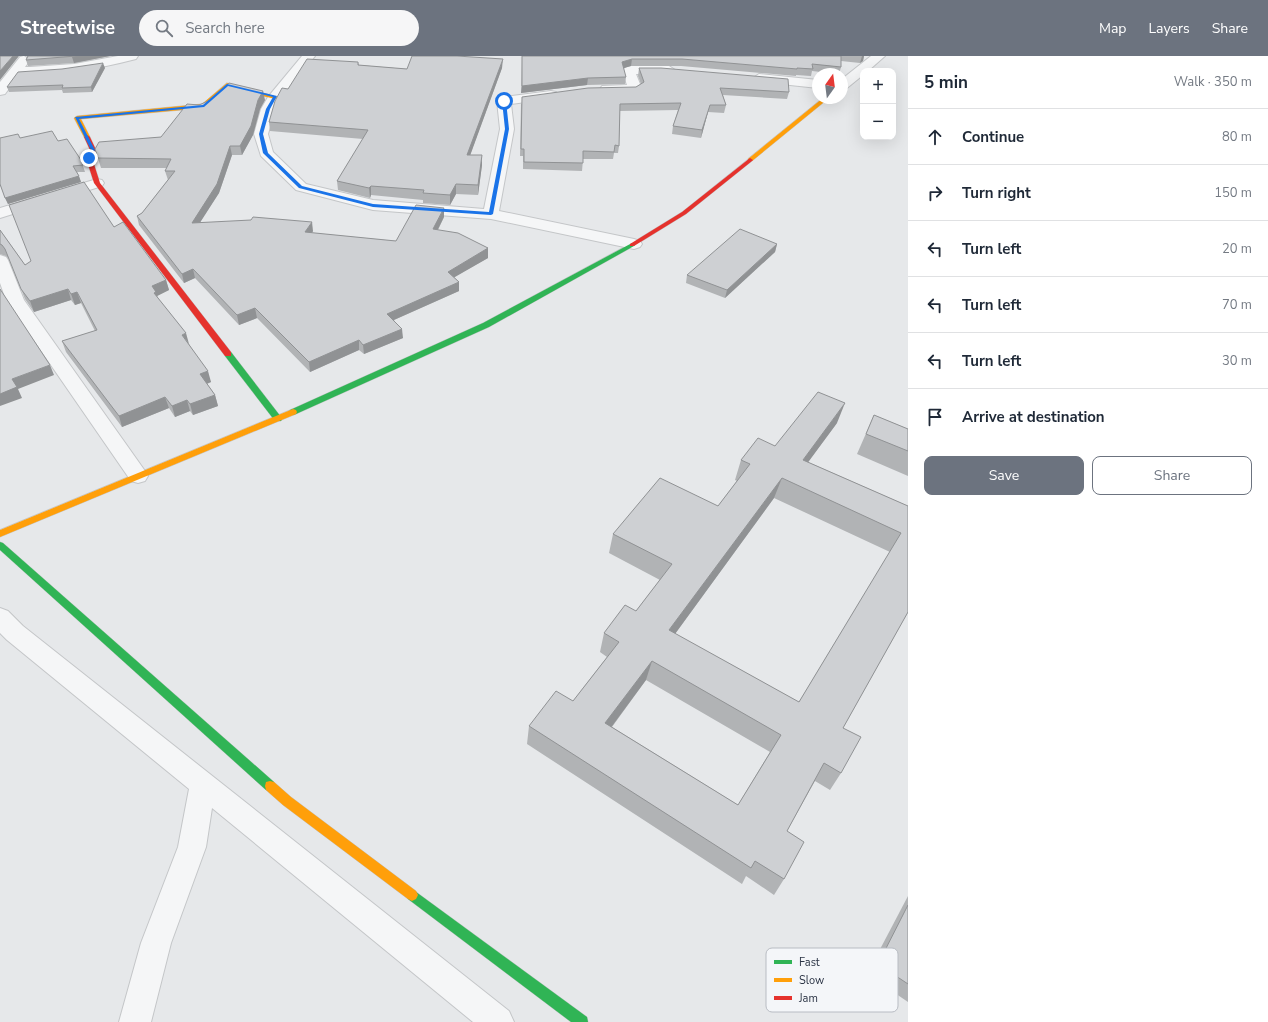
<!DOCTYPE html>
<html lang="en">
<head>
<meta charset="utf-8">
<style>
	body { margin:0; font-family:"Nunito Sans",sans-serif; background:#f6f6f7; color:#1f2937 }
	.controls { position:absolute; right:12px; top:12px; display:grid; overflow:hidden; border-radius:8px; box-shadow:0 4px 16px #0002 }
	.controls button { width:36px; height:36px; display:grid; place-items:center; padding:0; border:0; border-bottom:1px solid #e0e1e3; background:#fff; color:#1f2937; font:20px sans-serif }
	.compass { position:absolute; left:812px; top:12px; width:36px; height:36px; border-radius:50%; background:#fff; box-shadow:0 4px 16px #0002; rotate:14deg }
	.stop { position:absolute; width:12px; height:12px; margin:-9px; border:3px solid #1a73e8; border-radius:50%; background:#fff }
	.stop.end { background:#1a73e8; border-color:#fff; box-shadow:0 1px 4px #0008 }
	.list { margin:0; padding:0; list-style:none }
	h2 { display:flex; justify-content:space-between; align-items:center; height:52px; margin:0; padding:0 16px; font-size:17px }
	h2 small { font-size:13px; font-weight:400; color:#747a83 }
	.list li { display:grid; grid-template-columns:26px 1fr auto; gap:12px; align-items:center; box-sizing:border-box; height:56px; padding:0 16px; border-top:1px solid #e0e1e3 }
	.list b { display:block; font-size:15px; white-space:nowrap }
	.list em { font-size:13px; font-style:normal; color:#747a83 }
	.actions { display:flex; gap:8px; padding:12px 16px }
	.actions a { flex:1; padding:9px 0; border:1px solid #6c737f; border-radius:8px; text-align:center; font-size:14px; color:#6c737f }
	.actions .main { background:#6c737f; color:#fff }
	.icon { flex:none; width:22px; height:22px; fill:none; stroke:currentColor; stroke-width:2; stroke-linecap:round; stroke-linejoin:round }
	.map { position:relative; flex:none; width:908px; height:966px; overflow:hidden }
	header { display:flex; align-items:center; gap:24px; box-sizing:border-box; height:56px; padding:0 20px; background:#6c737f; color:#fff }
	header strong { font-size:19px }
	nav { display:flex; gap:22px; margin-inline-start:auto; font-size:14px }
	.search { width:280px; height:36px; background:#f6f6f7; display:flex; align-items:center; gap:10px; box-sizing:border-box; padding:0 14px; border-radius:22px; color:#747a83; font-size:15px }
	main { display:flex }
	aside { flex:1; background:#fff }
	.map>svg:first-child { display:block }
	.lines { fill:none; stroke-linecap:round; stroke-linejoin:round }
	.street-casing { stroke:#c4c6c8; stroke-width:2 }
	.fast-casing { stroke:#c4c6c8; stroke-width:1 }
	.slow-casing { stroke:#c4c6c8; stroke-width:1 }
	.jam-casing { stroke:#c4c6c8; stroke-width:1 }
	.street { fill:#f5f6f7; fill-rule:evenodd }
	.fast { fill:#30b455; fill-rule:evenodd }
	.slow { fill:#ff9f0a; fill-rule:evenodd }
	.jam { fill:#e5322d; fill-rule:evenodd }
	.wall { fill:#b1b3b5; fill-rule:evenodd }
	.shaded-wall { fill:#909294 }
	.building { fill:#ced0d3; stroke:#909294; fill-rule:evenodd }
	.route { fill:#1a73e8 }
	.key { fill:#f4f6f9; stroke:#b8bcc3; stroke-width:1 }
	.key-label { font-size:11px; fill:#2b3445 }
</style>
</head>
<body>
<header>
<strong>Streetwise</strong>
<div class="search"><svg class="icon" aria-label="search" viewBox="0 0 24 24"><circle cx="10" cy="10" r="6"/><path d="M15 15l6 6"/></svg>Search here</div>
<nav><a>Map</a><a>Layers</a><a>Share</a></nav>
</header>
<main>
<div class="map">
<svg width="908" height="966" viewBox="0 0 908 966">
	<rect width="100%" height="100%" fill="#e6e8ea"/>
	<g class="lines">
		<g class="street-casing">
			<g id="street">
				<path d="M 24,0 L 30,4 L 25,11 L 30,11 L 74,8 L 118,0 L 138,0 L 136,3 C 98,13 59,19 19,19 L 5,38 L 0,39 L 0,26 L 20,1 Z"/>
				<polygon points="302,0 315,0 281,42 275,53 268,78 273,96 306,128 373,144 484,153 500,73 497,45 499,42 504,41 551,35 556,36 558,39 556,42 511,48 514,73 499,155 634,183 640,185 642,188 640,191 634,193 491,163 373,154 296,134 261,100 254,78 261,53 268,41"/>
				<polygon points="871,0 885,0 868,15 863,15 863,19 847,32 842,33 842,23"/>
				<polygon points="628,10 669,10 675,14 669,18 636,18 642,33 640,36 602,36 600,33 602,30 627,29 622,14"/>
				<polygon points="759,18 818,24 818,32 754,25 753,22"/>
				<polygon points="97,123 102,124 104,127 102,130 0,162 0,152"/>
				<polygon points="0,199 6,201 8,204 24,244 145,415 148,420 145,425 138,427 131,425 6,244 0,227"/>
				<polygon points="0,552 8,555 23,570 509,955 514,966 473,966 212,752 206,791 171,887 151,966 119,966 141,887 178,791 189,733 7,584 0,577"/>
			</g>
		</g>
		<g class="fast-casing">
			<g id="fast">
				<polygon points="632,187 635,189 634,190 489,271 296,358 293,359 289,356 290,354 483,267"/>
				<polygon points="225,296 231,296 281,361 282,363 281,365 275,365 225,300"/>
				<polygon points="0,486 3,487 274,726 275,730 274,734 270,735 266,734 0,494"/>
				<polygon points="412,833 587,961 588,966 571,966 408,843 406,839 408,835"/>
			</g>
		</g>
		<g class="slow-casing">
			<g id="slow">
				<polygon points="227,27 278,41 275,43 228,31 204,52 81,63 90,81 87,83 84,81 74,62 77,60 202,48"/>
				<polygon points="823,42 829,42 752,105 748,105 748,103"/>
				<polygon points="293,353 296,354 297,356 296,358 0,481 0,474"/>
				<polygon points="270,725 274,726 291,741 416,835 418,839 416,843 412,845 408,843 283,749 266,734 265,730 266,726"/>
			</g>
		</g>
		<g class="jam-casing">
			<g id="jam">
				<polygon points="87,79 90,81 96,94 92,102 100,127 231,296 231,300 225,300 94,127 86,102 90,94 84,81"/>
				<polygon points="750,102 753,104 752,105 686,158 634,190 630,190 630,188 682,156"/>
			</g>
		</g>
		<use href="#street" class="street"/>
		<use href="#fast" class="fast"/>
		<use href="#slow" class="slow"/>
		<use href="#jam" class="jam"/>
	</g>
	<g class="wall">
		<polygon points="27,0 110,0 74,7 28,10 26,4"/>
		<polygon points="522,0 864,0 863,5 860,7 841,5 841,11 839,18 812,15 811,20 796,19 796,20 681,10 631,10 623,12 626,21 625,28 587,29 521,37"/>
		<polygon points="358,6 359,9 407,13 502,12 470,99 482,109 478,139 456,138 450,149 423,147 423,144 371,139 370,142 338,134 337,125 363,83 270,75 269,66 288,33"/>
		<polygon points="105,12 92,36 63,37 62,34 9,36 7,31"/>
		<polygon points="639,12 789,36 787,43 723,39 726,49 724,57 708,56 701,82 672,78 673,70 678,54 620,55 619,90 618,97 614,97 613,103 583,103 582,115 523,113 523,100 520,100 521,48 636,31 641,28 638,20"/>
		<polygon points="265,44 260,53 253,79 242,99 232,99 219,137 200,166 313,175 312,177 396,185 444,161 438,174 488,192 488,202 454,221 459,226 459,235 394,264 403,282 364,298 359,294 310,316 257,262 239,269 195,222 184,227 139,169 137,160 142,157 168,124 165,115 167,112 101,112 95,93 161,81 199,49"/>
		<polygon points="20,82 58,85 81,104 85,116 77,116 81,126 8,148 0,129"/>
		<polygon points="114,171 166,224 169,234 157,240 158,242 189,288 211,326 207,328 215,339 218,350 193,359 190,355 175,361 169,352 122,371 66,296 62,285 95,275 81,247 75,249 71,244 34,256 25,243 9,203 6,200 0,198 0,174 25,209"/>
		<polygon points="777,188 775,196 725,242 686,227 687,219"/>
		<polygon points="874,359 908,373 908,420 857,398"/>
		<path d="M 837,367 L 808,406 L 908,450 L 908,556 L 843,672 L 841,717 L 830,734 L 815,725 L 787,775 L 784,823 L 774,839 L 746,820 L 742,828 L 527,688 L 529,670 L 573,645 L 607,601 L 600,596 L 604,577 L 636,555 L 660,524 L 609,497 L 613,478 L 718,450 L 737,425 L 735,424 L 741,404 ZM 774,442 L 890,496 L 799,646 L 675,578 ZM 646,624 L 770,696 L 738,749 L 612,671 Z"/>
		<polygon points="908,840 908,946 867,918"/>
	</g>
	<g class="shaded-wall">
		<polygon points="13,0 19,0 0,24 0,15"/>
		<polygon points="76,0 110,0 74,7 72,1"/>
		<polygon points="862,0 864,0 863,5 860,7"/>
		<polygon points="503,3 502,12 467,108 467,99"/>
		<polygon points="632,3 631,10 621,13 622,6"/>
		<polygon points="103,7 105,12 92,36 91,31"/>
		<polygon points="588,22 587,29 521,37 522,30"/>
		<polygon points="263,35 265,44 260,53 253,79 242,99 240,90 258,44"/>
		<polygon points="710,49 708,56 701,82 702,74"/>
		<polygon points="230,90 232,99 219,137 194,176 192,167"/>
		<polygon points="482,99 482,109 478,139 478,129"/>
		<polygon points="79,120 81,126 8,148 5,142"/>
		<polygon points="456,128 456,138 450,149 450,139"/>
		<polygon points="371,130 371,139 370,142 369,132"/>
		<polygon points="444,152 444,161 433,183 433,173"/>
		<polygon points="312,166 313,175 306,186 305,176"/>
		<polygon points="777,188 775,196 725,242 727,234"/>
		<polygon points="488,192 488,202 448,225 448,216"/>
		<polygon points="193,213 195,222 184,227 182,218"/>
		<polygon points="166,224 169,234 157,240 159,247 157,248 152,230"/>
		<polygon points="459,226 459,235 387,267 387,258"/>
		<polygon points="68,233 71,244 34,256 30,245"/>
		<polygon points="77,236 81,247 75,249 71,238"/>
		<polygon points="255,252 257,262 239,269 237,259"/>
		<polygon points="402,273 403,282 364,298 363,289"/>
		<polygon points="186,277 189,288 182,279"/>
		<polygon points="359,284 359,294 310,316 309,306"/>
		<polygon points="50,309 54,319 18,333 22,342 0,350 0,338 12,323"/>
		<polygon points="208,315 211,326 203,329 200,318"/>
		<polygon points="215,339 218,350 193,359 190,348"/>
		<polygon points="165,341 169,352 122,371 119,360"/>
		<polygon points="187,344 190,355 175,361 172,350"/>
		<polygon points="845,347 837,367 795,424 803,404"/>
		<polygon points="782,422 774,442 664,593 669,574"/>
		<polygon points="652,605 646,624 601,685 605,667"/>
	</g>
	<g class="building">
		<polygon points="0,0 13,0 0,15"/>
		<polygon points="28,0 76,0 26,4"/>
		<polygon points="412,0 457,0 503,3 467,99 482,99 478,129 456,128 450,139 423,137 424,134 371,130 369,132 337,125 368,74 269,66 275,45 282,32 288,33 307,3 358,6 358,9 407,13"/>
		<polygon points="522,0 841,0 841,11 812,8 813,13 797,12 797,13 682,3 632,3 622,6 626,21 588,22 522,30"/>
		<polygon points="103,7 91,31 62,32 63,29 7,31 18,16 62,13"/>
		<polygon points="639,12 661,12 788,23 789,36 720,32 726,49 710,49 702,74 673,70 681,47 620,48 619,90 615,89 614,96 583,95 583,107 524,106 524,93 521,93 522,41 588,32 636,31 644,26"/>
		<polygon points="229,27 263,35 258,44 251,70 240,90 230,90 217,128 192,167 251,164 253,161 312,166 305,176 396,185 416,149 444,152 433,173 458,177 488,192 448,216 459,226 387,258 402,273 363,289 359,284 309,306 255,252 237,259 193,213 182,218 137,160 142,157 175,115 165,115 171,103 98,102 95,93 99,86 161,81 187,48 199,49 208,45"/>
		<polygon points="52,75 58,85 67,83 81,104 83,109 73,110 79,120 5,142 0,128 0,82 18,78 20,82"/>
		<polygon points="84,126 114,171 123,166 166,224 152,230 156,236 154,237 186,277 182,279 208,315 200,318 215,339 190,348 187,344 172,350 165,341 119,360 62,285 97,274 77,236 71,238 68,233 30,245 21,233 5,193 2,189 0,188 0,174 25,209 31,205 9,149"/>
		<polygon points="740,173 777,188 727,234 687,219"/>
		<polygon points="0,233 50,309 12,323 17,331 0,338"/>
		<path d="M 818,336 L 845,347 L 803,404 L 908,450 L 908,556 L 843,672 L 861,681 L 841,717 L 824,707 L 787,775 L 804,786 L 784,823 L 755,805 L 751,812 L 529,670 L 556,635 L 573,645 L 619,586 L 604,577 L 625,549 L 636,555 L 672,508 L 613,478 L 660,422 L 718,450 L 750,408 L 741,404 L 758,382 L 775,390 ZM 782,422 L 901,477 L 799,646 L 669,574 ZM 652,605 L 781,679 L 738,749 L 605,667 Z"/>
		<polygon points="874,359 908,373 908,395 866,378"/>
		<polygon points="908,849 908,928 878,908"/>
	</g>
	<polygon class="route" points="227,28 277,40 270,53 263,78 268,97 302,130 373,148 489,156 505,73 502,45 506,45 509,73 493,158 491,159 373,151 299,132 263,97 259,78 266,53 273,41 228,30 204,51 79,63 95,94 90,103 86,102 91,94 75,61 203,49"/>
	<rect x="766" y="892" width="132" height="64" rx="6" class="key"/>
	<rect x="774" y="904" width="18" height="4" fill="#30b455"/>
	<rect x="774" y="922" width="18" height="4" fill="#ff9f0a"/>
	<rect x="774" y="940" width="18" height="4" fill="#e5322d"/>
	<g class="key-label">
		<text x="799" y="910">Fast</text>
		<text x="799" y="928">Slow</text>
		<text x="799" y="946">Jam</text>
	</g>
</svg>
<div class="controls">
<button>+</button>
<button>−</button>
</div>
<svg class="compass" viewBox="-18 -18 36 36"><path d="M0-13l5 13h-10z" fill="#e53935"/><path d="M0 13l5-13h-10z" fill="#747a83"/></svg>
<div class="stop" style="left:504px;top:45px"></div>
<div class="stop end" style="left:89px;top:102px"></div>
</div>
<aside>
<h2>5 min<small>Walk · 350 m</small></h2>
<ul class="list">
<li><svg class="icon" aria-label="ahead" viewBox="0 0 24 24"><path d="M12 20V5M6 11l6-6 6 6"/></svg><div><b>Continue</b></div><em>80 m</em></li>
<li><svg class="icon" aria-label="right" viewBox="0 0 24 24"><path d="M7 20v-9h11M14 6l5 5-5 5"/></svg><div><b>Turn right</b></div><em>150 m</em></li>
<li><svg class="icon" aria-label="left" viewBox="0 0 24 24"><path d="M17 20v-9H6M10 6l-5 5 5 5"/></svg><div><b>Turn left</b></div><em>20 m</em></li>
<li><svg class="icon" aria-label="left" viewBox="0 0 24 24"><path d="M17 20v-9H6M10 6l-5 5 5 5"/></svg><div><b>Turn left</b></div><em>70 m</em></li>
<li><svg class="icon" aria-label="left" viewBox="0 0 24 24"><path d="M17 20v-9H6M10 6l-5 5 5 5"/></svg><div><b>Turn left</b></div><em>30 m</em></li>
<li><svg class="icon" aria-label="arrive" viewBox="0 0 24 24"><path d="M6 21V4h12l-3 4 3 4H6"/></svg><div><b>Arrive at destination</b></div></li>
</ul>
<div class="actions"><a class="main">Save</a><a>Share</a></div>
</aside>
</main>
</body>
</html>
